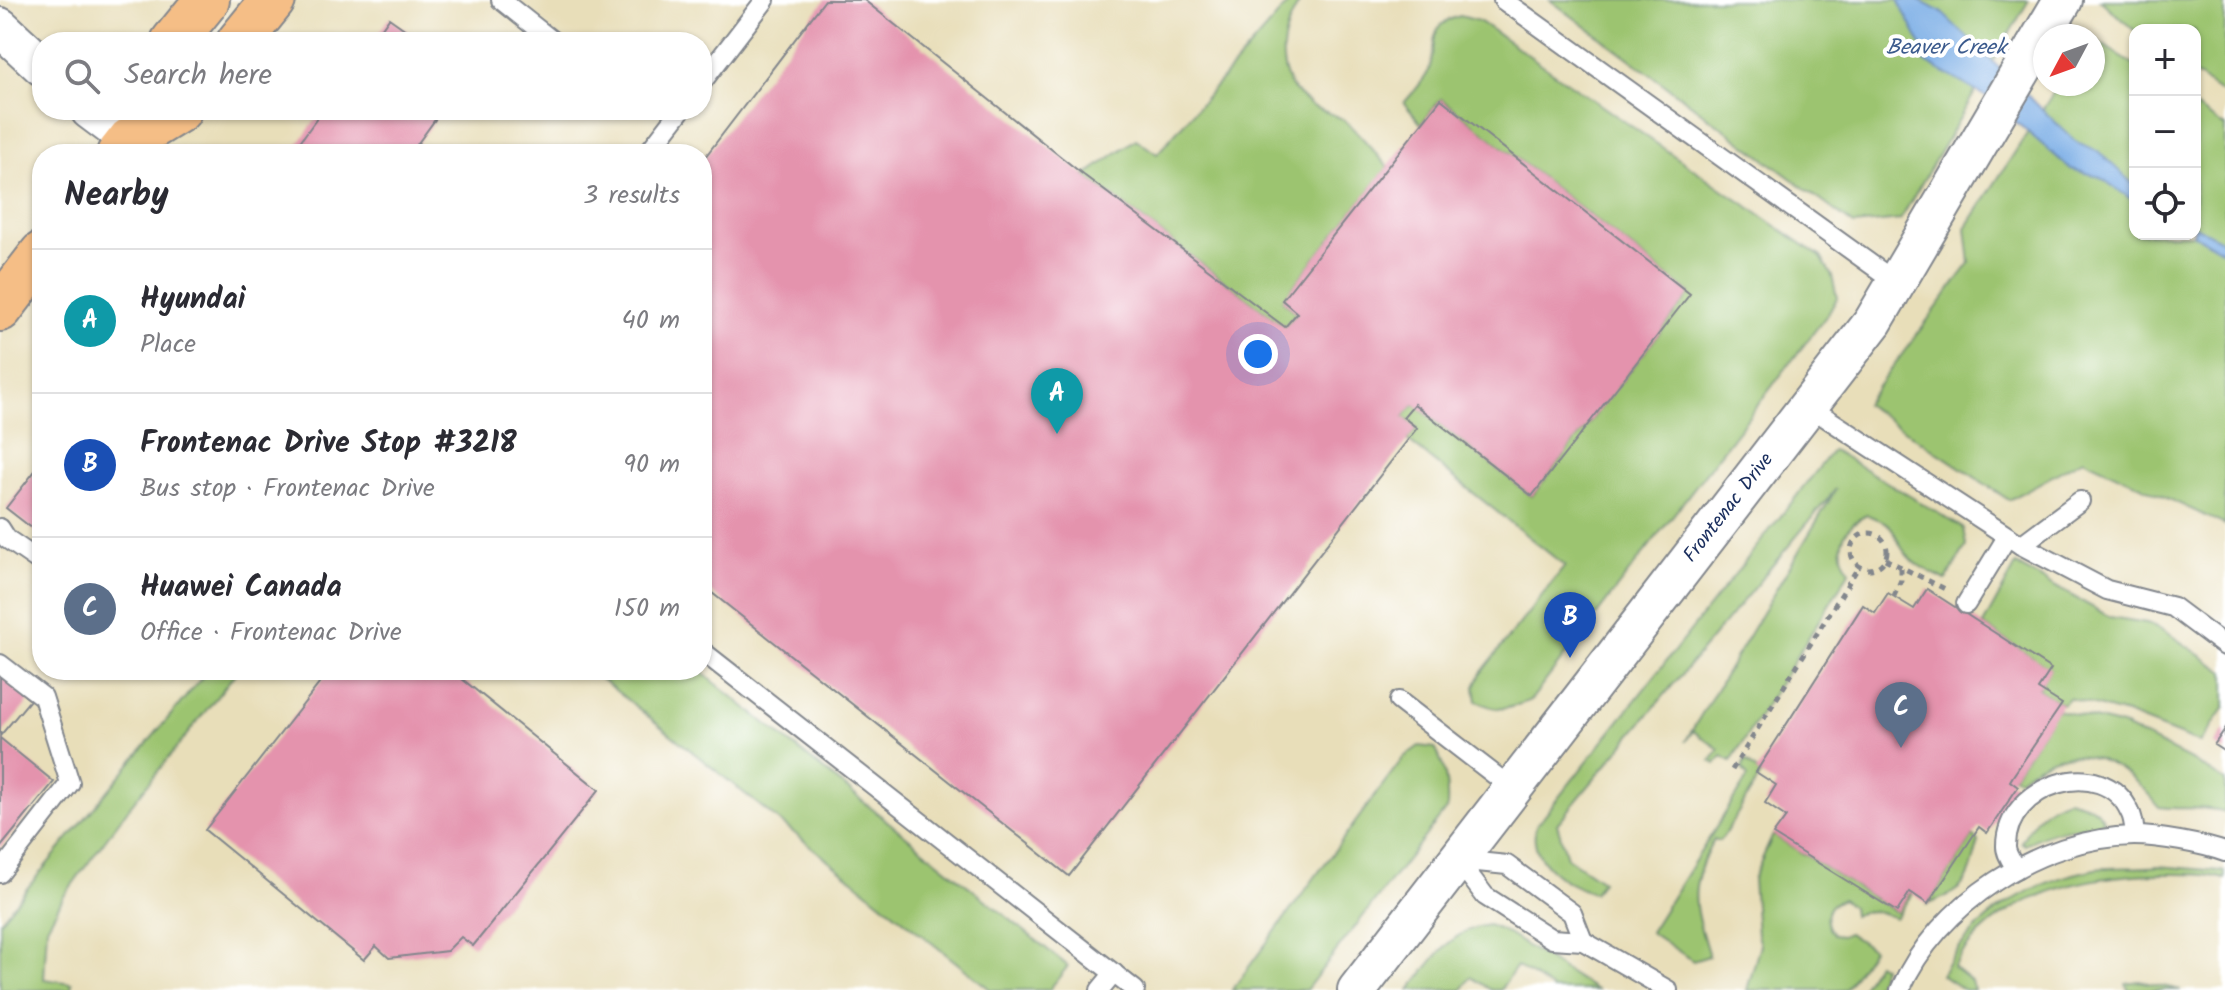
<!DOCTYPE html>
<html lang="en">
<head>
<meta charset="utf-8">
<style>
	body { margin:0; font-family:Kalam,sans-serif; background:#f7f7f7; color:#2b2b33 }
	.controls { position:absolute; right:24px; top:24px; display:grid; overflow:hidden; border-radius:16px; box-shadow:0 2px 6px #0004 }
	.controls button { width:72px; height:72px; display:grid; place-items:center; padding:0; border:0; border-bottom:2px solid #e1e1e2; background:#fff; color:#2b2b33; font:40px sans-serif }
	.compass { position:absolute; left:2033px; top:24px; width:72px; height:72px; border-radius:50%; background:#fff; box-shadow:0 2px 6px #0004; rotate:229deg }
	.you { position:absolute; left:1258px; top:354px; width:28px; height:28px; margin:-20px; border:6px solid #fff; border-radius:50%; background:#1a73e8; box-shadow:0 0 0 12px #1a73e833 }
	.badge { display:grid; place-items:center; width:52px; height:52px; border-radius:50%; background:#2563eb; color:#fff; font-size:26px; font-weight:700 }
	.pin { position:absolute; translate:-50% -66px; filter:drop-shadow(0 2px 4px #0008) }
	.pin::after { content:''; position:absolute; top:42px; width:28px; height:24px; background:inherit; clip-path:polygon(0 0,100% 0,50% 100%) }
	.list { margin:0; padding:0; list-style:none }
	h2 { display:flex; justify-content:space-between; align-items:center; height:104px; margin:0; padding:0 32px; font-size:34px }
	h2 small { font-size:26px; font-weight:400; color:#7c7c81 }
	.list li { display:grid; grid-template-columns:52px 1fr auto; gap:24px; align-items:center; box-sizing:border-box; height:144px; padding:0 32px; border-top:2px solid #e1e1e2 }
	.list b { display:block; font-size:30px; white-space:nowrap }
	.list p { margin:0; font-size:26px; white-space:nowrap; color:#7c7c81 }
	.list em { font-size:26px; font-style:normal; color:#7c7c81 }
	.icon { flex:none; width:44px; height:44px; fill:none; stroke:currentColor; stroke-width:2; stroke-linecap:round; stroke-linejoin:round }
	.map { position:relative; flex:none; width:2225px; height:990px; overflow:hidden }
	.search { position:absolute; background:#fff; box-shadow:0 2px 6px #0004; left:32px; top:32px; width:680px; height:88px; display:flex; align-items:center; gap:20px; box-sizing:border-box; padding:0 28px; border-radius:32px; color:#7c7c81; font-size:30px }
	.panel { position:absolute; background:#fff; box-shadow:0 2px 6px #0004; left:32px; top:144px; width:680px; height:536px; border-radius:32px }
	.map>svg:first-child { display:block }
	.green { fill:#9cc470; stroke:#5c7a67; stroke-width:2 }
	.water { fill:#78ace5; stroke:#4a6ea2; stroke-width:2 }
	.building { fill:#e493ad }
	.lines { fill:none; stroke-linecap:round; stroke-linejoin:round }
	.service-casing { stroke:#82868c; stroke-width:22 }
	.minor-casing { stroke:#82868c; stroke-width:42 }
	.primary-casing { stroke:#82868c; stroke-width:48 }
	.path { stroke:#82868c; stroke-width:5; stroke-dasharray:6 6; stroke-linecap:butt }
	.service { stroke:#fff; stroke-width:18 }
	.minor { stroke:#fff; stroke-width:38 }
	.primary { stroke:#f5be86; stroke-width:44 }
	.labels { text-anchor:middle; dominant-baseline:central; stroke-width:8; stroke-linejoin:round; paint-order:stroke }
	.street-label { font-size:20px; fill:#1b2f5e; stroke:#fff }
	.water-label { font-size:22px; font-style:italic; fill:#3c5b8d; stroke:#fff }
</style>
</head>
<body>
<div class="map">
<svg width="2225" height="990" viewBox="0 0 2225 990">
	<rect width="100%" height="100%" fill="#fff"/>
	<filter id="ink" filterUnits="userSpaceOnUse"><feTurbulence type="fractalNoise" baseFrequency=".0125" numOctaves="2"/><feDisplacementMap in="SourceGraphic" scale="16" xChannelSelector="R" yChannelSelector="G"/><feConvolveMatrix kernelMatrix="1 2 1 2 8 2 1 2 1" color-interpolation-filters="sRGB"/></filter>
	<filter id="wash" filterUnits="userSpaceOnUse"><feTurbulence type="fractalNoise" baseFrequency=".006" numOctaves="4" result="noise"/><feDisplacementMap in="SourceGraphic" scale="32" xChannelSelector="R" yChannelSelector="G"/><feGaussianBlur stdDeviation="1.8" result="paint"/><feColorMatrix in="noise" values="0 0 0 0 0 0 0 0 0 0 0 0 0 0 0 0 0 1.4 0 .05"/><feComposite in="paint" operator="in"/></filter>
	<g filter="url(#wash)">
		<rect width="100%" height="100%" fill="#e8deb9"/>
		<g class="green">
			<path d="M 1291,0 L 1301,0 C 1279,35 1271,79 1311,105 C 1321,112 1335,113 1345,121 C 1361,134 1374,152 1388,167 L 1282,300 L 1297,313 L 1285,327 L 1085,176 L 1136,139 L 1157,154 Z"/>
			<polygon points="1550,0 2029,0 1900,220 1854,225"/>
			<polygon points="2100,0 2225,0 2225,95 2195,75 2195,30 2135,31"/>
			<path d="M 1460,16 L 1479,21 L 1821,257 L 1832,276 L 1837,298 L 1830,311 L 1531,700 C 1509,709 1498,713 1477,701 L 1475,687 L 1481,673 L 1565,566 L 1407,440 L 1417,428 L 1403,417 L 1414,404 L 1532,496 L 1690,294 L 1441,99 L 1421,124 L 1404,103 C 1411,94 1423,83 1428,72 C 1440,45 1423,26 1460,16 Z"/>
			<polygon points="2093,38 2135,66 2135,234 2195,234 2195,107 2225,127 2225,525 2083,459 2009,500 1865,404 1970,263 1966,228 2059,84 2093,84"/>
			<path d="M 1833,450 L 1963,528 L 1966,546 L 1946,580 C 1933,573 1917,567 1907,555 C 1889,534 1903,526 1867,515 C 1843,526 1833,548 1850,571 L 1731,761 L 1722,756 L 1716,764 L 1711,761 L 1719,749 L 1693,731 L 1685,742 L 1836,489 L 1557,824 L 1567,857 L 1602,881 L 1594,893 C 1565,885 1527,860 1536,826 Z"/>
			<polygon points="2016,565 2110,617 2147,623 2163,630 2225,672 2225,707 2200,743 2126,714 2069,698 2062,704 2038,689 2050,669 1983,625"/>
			<polygon points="208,670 238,670 128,809 64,896 47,927 44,979 72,983 71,990 0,990 0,921"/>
			<polygon points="590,670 699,670 1068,966 1049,990 991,990"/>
			<path d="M 2057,710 L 2123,726 L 2193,761 L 2225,781 L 2225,812 C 2210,806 2178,810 2159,807 C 2122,759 2070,734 2018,779 L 2013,776 Z"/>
			<path d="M 1419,746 L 1435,748 C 1446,768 1448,786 1447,808 L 1306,990 L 1232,990 L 1382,786 L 1404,757 Z"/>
			<path d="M 1745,760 L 1761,775 L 1723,837 L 1719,841 L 1714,839 C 1687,889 1693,904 1709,956 L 1693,961 L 1650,932 L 1748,777 L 1742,769 Z"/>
			<path d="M 2067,799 C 2084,803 2096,806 2104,821 L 2098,826 C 2069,828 2051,829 2025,845 L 2021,842 C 2033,821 2043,807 2067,799 Z"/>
			<path d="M 1773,835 L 1896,912 L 1910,892 L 1912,894 L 1895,918 C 1879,911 1869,908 1853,916 L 1852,907 L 1843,899 C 1823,905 1823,920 1833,935 L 1841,936 L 1848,933 L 1872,949 L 1845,990 L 1747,990 L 1760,945 L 1757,935 L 1753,879 Z"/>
			<path d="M 1973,836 L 1979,841 C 1968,881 1969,889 1928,904 Z"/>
			<path d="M 2158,866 L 2221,871 L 2225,872 L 2225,879 C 2205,873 2184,874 2164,874 C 2085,874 1996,895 1953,967 L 1971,981 L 1974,990 L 1964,990 L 1941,975 C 1974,916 2030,881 2096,869 C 2116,866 2137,869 2158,866 Z"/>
			<path d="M 1488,925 L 1501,930 L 1596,990 L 1553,990 L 1517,966 L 1500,990 L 1491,990 L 1471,977 L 1462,990 L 1410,990 C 1433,961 1449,930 1488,925 Z"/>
			<polygon points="1877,963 1883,967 1874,990 1860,990"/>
			<polygon points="2139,981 2181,990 2128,990 2126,983"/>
		</g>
		<g class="water">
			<polygon points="1898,0 1918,0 1941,12 2075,141 2099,152 2135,186 2135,202 2100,177 2071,169 1988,98 1919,58 1922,46"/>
			<polygon points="2195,226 2225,242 2225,252 2193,234"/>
		</g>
		<g id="blocks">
			<g class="building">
				<polygon points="825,0 864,0 1085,176 1285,327 1297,313 1282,300 1441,99 1690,294 1532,496 1414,404 1403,417 1417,428 1069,876 702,585 702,161"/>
				<polygon points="389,18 423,42 372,42"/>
				<polygon points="323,110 442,110 410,154 291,154"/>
				<polygon points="42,462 42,536 6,508"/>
				<polygon points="1927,589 2051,669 2038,689 2062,704 2013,776 2010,781 2018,787 1987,833 1979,827 1928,904 1910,892 1897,912 1773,835 1786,817 1765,803 1776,785 1756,772 1863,605 1875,613 1888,593 1914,609"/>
				<polygon points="330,670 451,670 599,790 473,946 461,937 447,951 389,958 376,946 364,960 205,830"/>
				<polygon points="0,675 30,700 0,736"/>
				<polygon points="2225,729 2225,752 2214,745"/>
				<polygon points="0,738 54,782 0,848"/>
			</g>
		</g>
	</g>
	<g filter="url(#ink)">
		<use href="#blocks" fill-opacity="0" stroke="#82868c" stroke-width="2"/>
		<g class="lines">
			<g class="service-casing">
				<g id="service">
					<polyline points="501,0 554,42"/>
					<polyline points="1503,0 1897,283"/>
					<polyline points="702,82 765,0"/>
					<polyline points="647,154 681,110"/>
					<polyline points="1808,406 2021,545 2107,590 2173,607 2225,646"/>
					<polyline points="0,528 7,539 42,563"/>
					<polyline points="2021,545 2080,501"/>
					<polyline points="1966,604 2007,537"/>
					<polyline points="702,651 1135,990"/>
					<polyline points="0,664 43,697 70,783 0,873"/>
					<polyline points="1399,701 1513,789"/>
					<polyline points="1458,860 1485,896 1552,939 1583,941 1668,990"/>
					<polyline points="1458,860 1507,865 1572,913 1583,941"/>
					<path d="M 2016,869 C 2012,862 2006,854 2006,847 C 2005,785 2103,752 2130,812 C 2134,819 2134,828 2135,836"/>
					<polyline points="1100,990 1114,973"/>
					<path d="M 1900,990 C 1937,904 2040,837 2134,836 C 2159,836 2202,844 2225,852"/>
				</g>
			</g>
			<g class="minor-casing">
				<g id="minor">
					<polyline points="0,27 42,66"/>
					<polyline points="90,110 130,140"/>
					<polyline points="1357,990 1873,322 2063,0"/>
				</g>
			</g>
			<g class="primary-casing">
				<g id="primary">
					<polyline points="173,42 207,0"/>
					<polyline points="239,42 273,0"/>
					<polyline points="119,154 130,140 179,110"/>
					<polyline points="0,309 42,254"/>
				</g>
			</g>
			<g class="path">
				<circle cx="1869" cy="551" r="18"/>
				<polyline points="1885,559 1945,589"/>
				<polyline points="1894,596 1901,580 1901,568"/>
				<polyline points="1732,770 1859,566"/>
			</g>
			<use href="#service" class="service"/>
			<use href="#minor" class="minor"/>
			<use href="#primary" class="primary"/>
		</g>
	</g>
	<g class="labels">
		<g class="street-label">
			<text transform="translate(1729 508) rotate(-52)">Frontenac Drive</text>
		</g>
		<g class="water-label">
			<text x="1946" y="48">Beaver Creek</text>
		</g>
	</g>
</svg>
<div class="controls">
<button>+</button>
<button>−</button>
<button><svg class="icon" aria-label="locate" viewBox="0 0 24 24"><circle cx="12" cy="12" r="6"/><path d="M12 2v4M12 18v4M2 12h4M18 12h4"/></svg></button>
</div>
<svg class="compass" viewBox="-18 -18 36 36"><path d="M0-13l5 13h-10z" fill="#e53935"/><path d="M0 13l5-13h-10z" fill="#7c7c81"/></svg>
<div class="you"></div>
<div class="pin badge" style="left:1057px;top:434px;background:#0f9aa8">A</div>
<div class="pin badge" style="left:1570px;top:658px;background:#1a4fb4">B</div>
<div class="pin badge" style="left:1901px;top:748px;background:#5c6f8a">C</div>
<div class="search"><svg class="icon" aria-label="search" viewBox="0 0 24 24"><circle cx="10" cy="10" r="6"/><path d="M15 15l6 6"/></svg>Search here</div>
<section class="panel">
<h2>Nearby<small>3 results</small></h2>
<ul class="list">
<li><span class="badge" style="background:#0f9aa8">A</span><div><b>Hyundai</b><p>Place</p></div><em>40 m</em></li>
<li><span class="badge" style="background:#1a4fb4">B</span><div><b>Frontenac Drive Stop #3218</b><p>Bus stop · Frontenac Drive</p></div><em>90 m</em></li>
<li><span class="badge" style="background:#5c6f8a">C</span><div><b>Huawei Canada</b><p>Office · Frontenac Drive</p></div><em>150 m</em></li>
</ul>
</section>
</div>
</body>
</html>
